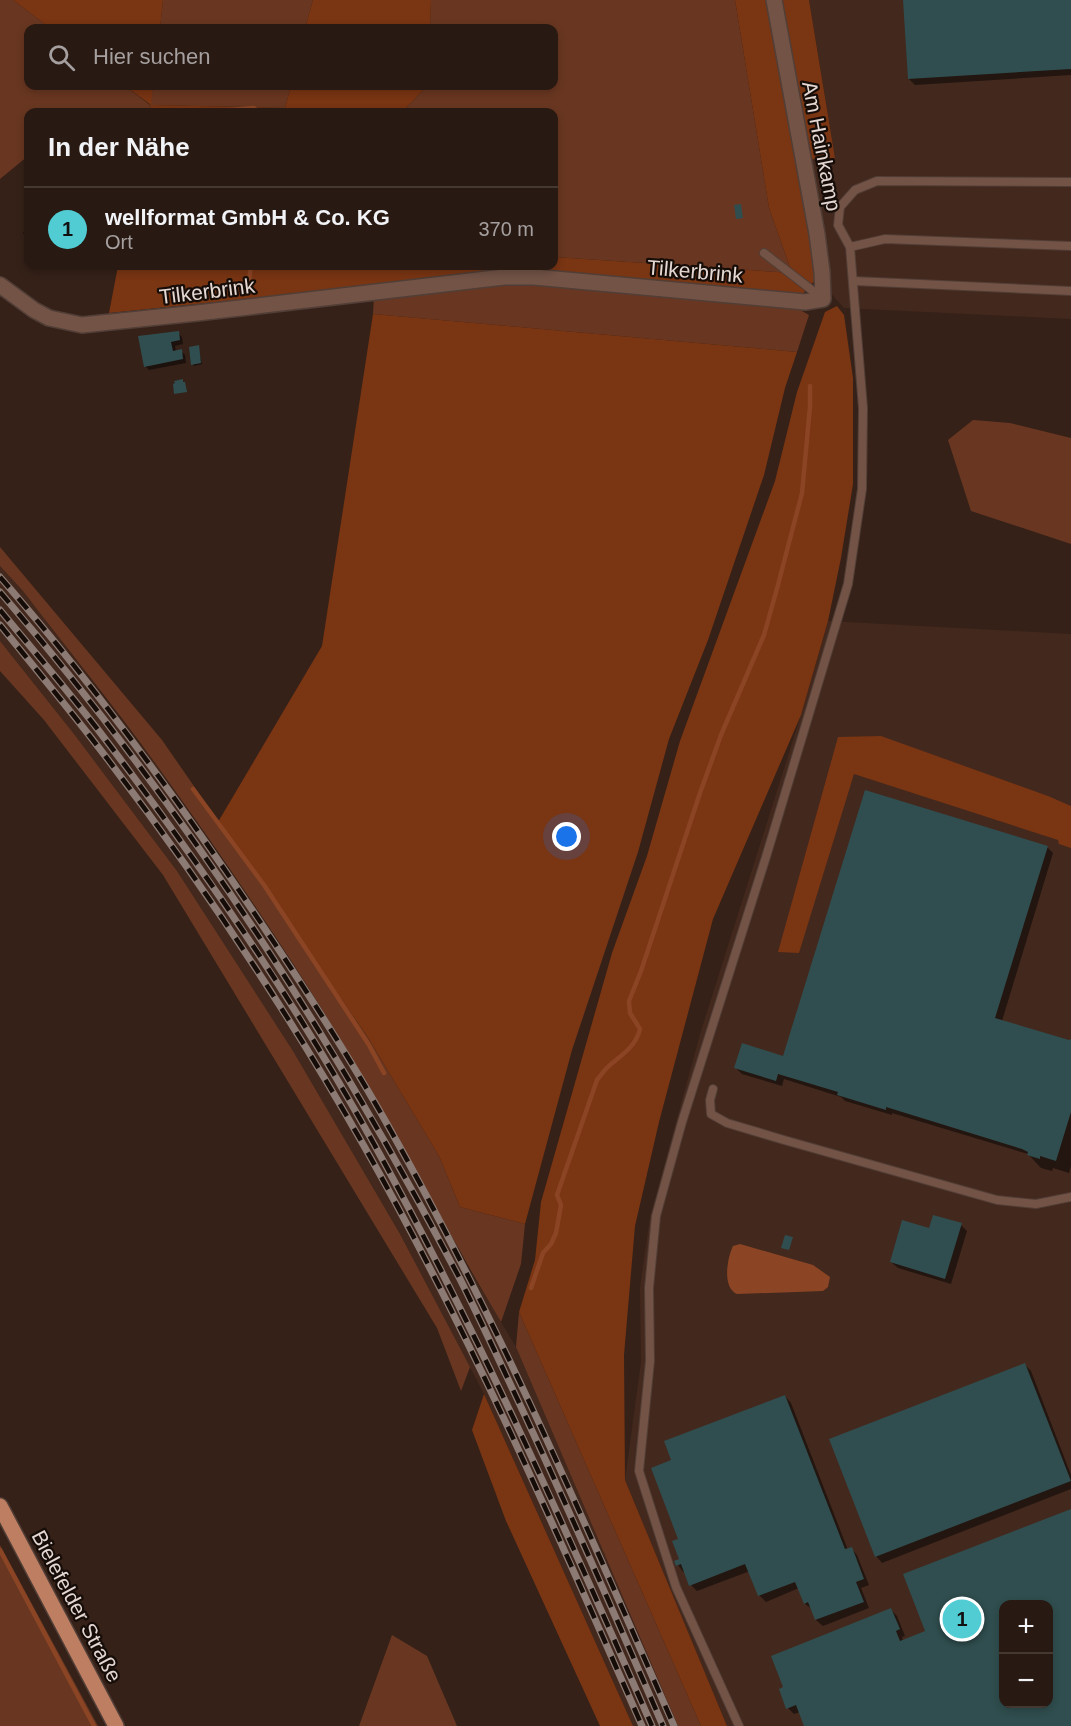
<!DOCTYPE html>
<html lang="de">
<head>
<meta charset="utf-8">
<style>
	body { margin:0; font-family:Helvetica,sans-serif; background:#342620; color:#f1f3f6 }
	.controls { position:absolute; right:18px; bottom:18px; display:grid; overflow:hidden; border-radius:12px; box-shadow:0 3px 9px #0003 }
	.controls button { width:54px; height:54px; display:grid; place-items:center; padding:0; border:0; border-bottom:2px solid #443832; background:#281912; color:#f1f3f6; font:30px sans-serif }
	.you { position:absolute; left:567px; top:837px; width:21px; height:21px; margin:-15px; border:4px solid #fff; border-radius:50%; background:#1a73e8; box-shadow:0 0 0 9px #1a73e833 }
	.badge { display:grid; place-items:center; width:39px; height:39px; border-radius:50%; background:#51ccd3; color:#111; font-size:20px; font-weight:700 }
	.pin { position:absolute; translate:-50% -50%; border:3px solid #fff; box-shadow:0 2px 6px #0006 }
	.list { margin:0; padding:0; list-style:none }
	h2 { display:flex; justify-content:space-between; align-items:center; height:78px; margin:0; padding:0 24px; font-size:26px }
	h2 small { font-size:20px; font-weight:400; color:#a5a09f }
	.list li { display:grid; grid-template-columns:39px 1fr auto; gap:18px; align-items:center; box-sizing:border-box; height:84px; padding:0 24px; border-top:2px solid #443832 }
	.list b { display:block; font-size:22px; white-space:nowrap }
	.list p { margin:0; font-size:20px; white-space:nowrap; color:#a5a09f }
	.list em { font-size:20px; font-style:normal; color:#a5a09f }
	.icon { flex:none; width:33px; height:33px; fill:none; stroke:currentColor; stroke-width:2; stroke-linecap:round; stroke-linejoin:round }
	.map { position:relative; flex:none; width:1071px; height:1726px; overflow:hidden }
	.search { position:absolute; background:#281912; box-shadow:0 3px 9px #0003; left:24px; top:24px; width:534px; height:66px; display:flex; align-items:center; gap:15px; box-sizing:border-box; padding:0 21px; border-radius:12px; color:#a5a09f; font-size:22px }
	.panel { position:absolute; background:#281912; box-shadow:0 3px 9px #0003; left:24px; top:108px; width:534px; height:162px; border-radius:12px }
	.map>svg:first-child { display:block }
	.built { fill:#43281d; fill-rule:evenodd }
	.green { fill:#693721 }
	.forest { fill:#7a3513 }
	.water { fill:#8b4524 }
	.shadow { fill:#0007; fill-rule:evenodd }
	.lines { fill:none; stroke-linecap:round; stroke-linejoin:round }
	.stream { stroke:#8b4524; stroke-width:4.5 }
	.building { fill:#304e4f; fill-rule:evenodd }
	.service-casing { stroke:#513e36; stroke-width:10 }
	.minor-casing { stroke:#513e36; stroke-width:18 }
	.primary-casing { stroke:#513e36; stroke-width:18 }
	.service { stroke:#735346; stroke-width:8 }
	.minor { stroke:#735346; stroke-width:15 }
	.primary { stroke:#be7e62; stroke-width:15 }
	.rail-casing { stroke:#8c7b74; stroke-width:7 }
	.rail { stroke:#160d09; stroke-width:4.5; stroke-dasharray:14; stroke-linecap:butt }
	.labels { text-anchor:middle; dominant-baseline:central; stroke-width:4.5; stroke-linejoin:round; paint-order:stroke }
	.street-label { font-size:21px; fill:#e5d7d1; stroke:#160d09 }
</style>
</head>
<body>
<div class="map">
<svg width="1071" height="1726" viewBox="0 0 1071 1726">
	<rect width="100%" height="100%" fill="#352118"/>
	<g class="built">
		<polygon points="809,0 1071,0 1071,319 844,308 817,278 798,160 835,158"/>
		<polygon points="0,566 23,591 157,766 256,908 328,1019 407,1152 465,1262 516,1347 678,1726 633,1726 484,1394 400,1234 293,1051 177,871 74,734 0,641"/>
		<path d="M 828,621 L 1071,634 L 1071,1726 L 727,1726 L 625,1480 L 641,1362 L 640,1288 L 650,1217 L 701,1031 L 801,715 ZM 1004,1604 L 1048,1604 L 1048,1704 L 1004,1704 Z"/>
	</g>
	<g class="green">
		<polygon points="0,0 13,0 50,28 28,28 28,86 125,86 150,105 153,86 291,86 285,108 151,105 149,112 28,112 28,156 0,179"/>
		<polygon points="163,0 313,0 305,28 160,28"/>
		<polygon points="431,0 735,0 769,208 792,273 554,257 554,112 402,112 427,86 554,86 554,28 430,28"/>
		<polygon points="539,282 795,307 809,315 797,352 373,314 374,297 505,283"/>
		<polygon points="973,420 1010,423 1071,438 1071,544 971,511 948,440"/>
		<path d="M 0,547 L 162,740 L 367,1036 L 439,1156 L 460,1207 L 525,1224 L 521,1264 L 501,1322 C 441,1222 390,1118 328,1019 C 275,933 217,849 158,767 C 115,707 68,650 23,591 L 0,566 Z"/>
		<polygon points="0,641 74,734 177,871 293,1051 400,1234 470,1367 461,1391 437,1328 163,875 44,720 0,671"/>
		<polygon points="519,1312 701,1726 678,1726 516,1347"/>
		<polygon points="0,1545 98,1726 0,1726"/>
		<polygon points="392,1635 427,1656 457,1726 359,1726"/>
	</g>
	<g class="forest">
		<polygon points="13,0 163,0 160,28 50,28"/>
		<polygon points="313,0 431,0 430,28 305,28"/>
		<polygon points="735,0 809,0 835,158 799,160 817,278 801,296 505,270 384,285 109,313 118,266 554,266 554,257 792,273 769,208"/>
		<polygon points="125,86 153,86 151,105 285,108 291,86 427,86 402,112 149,112 151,105"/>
		<polygon points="837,306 844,315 853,378 853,484 841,558 828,621 801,715 713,919 659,1122 635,1226 624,1355 625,1480 727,1726 701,1726 519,1312 535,1260 541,1202 612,953 647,856 680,741 775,481 797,392 825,312"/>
		<polygon points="373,314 797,352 785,388 764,475 708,640 669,739 638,852 572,1050 525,1224 460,1207 439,1156 367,1036 218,822 322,646"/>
		<polygon points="881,736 1048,796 1071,806 1071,848 1059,844 1058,840 854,774 799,953 778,952 838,737"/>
		<polygon points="484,1394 633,1726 600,1726 506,1521 472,1430"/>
	</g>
	<path class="water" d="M 740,1244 L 813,1265 L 830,1277 L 828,1287 L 823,1291 L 737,1294 C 722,1288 727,1258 733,1246 Z"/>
	<g class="shadow">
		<polygon points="904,0 1071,0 1071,75 915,85 909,79"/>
		<polygon points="28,224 28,239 23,233"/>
		<polygon points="178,333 182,337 183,344 175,346 176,352 181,351 185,355 186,363 149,370 145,366"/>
		<polygon points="198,347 202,364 194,366 193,364"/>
		<polygon points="1047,847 1053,853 1002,1021 1071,1041 1071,1166 1069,1173 1053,1168 1052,1171 1041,1168 1028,1154 892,1113 892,1115 845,1101 841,1097 784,1079 782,1086 742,1074 735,1067 784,1057"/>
		<polygon points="961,1225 967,1231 951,1284 898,1268 891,1262"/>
		<polygon points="1025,1365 1031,1371 1071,1475 1071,1489 882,1563 876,1556"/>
		<polygon points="785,1396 791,1403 848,1550 851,1548 857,1555 869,1585 861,1588 869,1608 823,1626 816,1620 812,1609 805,1604 799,1588 766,1602 759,1595 750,1571 697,1591 691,1585 685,1571 683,1572 676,1562 681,1560 673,1461"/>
		<path d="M 1071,1510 L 1071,1726 L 806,1726 L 800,1712 L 794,1714 L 788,1708 L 891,1610 L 897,1616 L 905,1636 L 902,1637 L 903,1641 L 927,1632 ZM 1004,1604 L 1048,1604 L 1048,1704 L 1004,1704 Z"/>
	</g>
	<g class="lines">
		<g class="stream">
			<polyline points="209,112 254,108 258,112"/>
			<polyline points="249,280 251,266"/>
			<polyline points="193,789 264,885 369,1045 384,1073"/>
			<path d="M 531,1288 L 543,1253 L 551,1244 L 556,1233 L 561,1205 L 557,1195 L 597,1080 C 601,1075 605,1069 610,1065 C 623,1054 636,1046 640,1029 L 630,1013 L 629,1001 L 641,971 L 700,793 L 721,735 L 764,635 L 778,585 L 802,493 L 810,407 L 810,386"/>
			<polyline points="0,1550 94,1726"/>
		</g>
	</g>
	<g class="building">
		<polygon points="903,0 1071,0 1071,69 908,79"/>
		<polygon points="741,204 743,218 736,219 734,205"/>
		<polygon points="179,331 180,340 171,342 173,351 182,349 183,359 144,367 138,336"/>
		<polygon points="199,345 201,363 191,365 189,347"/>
		<polygon points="183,379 183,382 185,382 187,392 174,394 173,384 175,383 174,381"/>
		<polygon points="865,790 1048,846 995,1018 1069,1040 1071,1039 1071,1112 1056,1161 1040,1156 1040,1159 1027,1155 1028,1152 1022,1149 886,1107 886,1110 837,1095 838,1092 778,1074 776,1081 734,1068 742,1043 783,1056"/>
		<polygon points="933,1215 962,1223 945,1279 890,1262 902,1220 929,1228"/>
		<polygon points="785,1235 793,1237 789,1250 781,1248"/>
		<polygon points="1025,1363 1071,1481 875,1557 829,1439"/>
		<polygon points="785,1395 845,1549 852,1547 864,1579 856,1582 864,1602 815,1620 808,1602 804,1604 795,1582 758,1596 745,1564 689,1586 681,1564 676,1566 674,1561 679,1559 672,1541 678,1539 651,1468 671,1460 664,1441"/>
		<path d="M 1071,1509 L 1071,1726 L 804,1726 L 796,1705 L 786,1709 L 779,1689 L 783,1687 L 771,1656 L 891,1608 L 900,1629 L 896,1631 L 900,1641 L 925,1631 L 903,1574 ZM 1004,1604 L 1048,1604 L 1048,1704 L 1004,1704 Z"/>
	</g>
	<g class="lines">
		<g class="service-casing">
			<g id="service">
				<polyline points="850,247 885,239 1071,246"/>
				<polyline points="764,253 822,298"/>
				<polyline points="854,281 1071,291"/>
				<polyline points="713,1089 710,1100 711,1114 727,1123 784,1140 997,1200 1036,1204 1071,1197"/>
				<polyline points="739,1726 676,1587 639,1471 650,1361 649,1288 656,1216 682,1122 766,857 848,584 862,489 863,408 850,247 838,225 840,207 855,190 877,181 1071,182"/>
			</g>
		</g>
		<g class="minor-casing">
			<polyline id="minor" points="0,285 34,310 49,318 82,325 197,313 504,277 534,277 805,302 823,299 822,272 817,234 774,0"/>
		</g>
		<g class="primary-casing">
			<polyline id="primary" points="0,1506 116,1726"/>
		</g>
		<use href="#service" class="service"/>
		<use href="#minor" class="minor"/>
		<use href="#primary" class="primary"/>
		<g class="rail-casing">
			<g id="rail">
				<path d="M 0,577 C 96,687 182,805 263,926 C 308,993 352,1061 391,1131 C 499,1323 586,1525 674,1726"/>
				<path d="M 0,592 C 180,801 332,1035 460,1279 C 476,1311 491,1343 506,1375 C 561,1491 612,1608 663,1726"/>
				<path d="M 0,610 C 33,650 67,690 99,731 C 199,862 294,999 374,1144 C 478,1332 566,1529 652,1726"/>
				<path d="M 0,625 C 30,662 60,698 89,735 C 190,865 283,1003 364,1146 C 470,1333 556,1530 642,1726"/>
			</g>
		</g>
		<use href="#rail" class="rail"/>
	</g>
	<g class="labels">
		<g class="street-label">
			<text transform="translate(822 146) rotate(79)">Am Hainkamp</text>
			<text transform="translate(695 271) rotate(5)">Tilkerbrink</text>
			<text transform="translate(207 291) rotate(-7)">Tilkerbrink</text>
			<text transform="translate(77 1606) rotate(62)">Bielefelder Straße</text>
		</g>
	</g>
</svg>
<div class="controls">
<button>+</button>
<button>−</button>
</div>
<div class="you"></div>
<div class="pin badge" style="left:962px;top:1619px">1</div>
<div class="search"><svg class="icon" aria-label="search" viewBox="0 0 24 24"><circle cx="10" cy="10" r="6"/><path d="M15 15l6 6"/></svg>Hier suchen</div>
<section class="panel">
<h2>In der Nähe<small></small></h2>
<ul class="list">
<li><span class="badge">1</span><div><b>wellformat GmbH &amp; Co. KG</b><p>Ort</p></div><em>370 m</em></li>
</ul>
</section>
</div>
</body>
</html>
